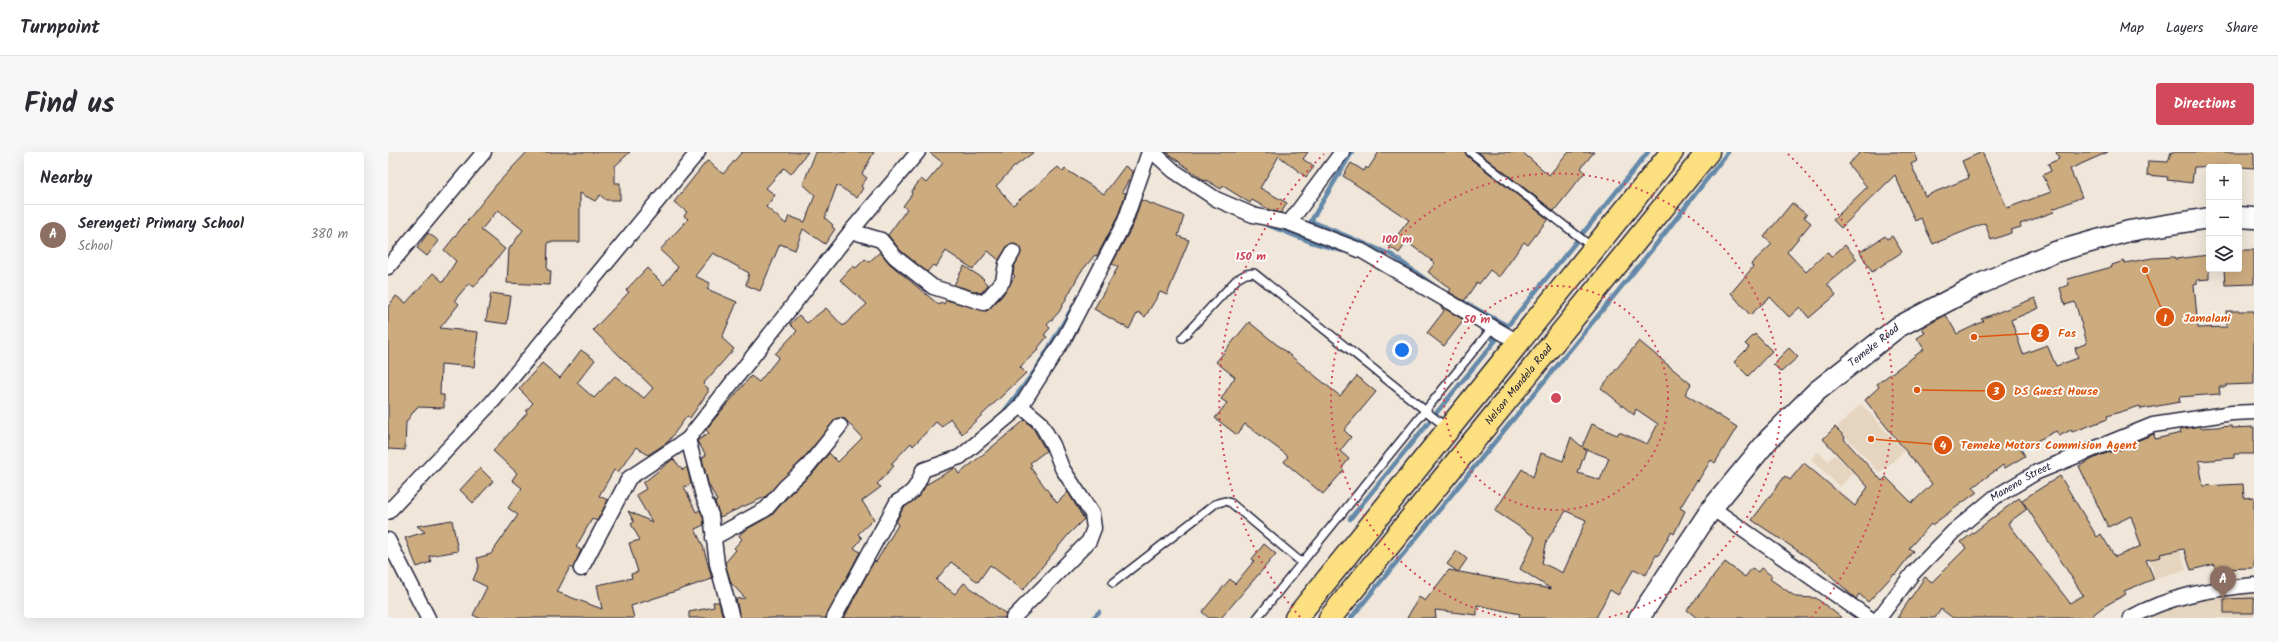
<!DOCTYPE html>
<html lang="en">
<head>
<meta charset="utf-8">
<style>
	body { margin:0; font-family:Kalam,sans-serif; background:#f7f7f7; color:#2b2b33 }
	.controls { position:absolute; right:12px; top:12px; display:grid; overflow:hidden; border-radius:4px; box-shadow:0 4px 16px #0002 }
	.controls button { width:36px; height:36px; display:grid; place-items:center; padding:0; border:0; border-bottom:1px solid #e1e1e2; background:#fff; color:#2b2b33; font:20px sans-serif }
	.you { position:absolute; left:1014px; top:198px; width:14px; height:14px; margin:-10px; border:3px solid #fff; border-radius:50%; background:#1a73e8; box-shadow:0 0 0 6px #1a73e833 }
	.badge { display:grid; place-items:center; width:26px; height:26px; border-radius:50%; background:#d1495b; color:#fff; font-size:13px; font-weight:700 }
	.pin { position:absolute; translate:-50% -33px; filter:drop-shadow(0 1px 2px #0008) }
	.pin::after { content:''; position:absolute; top:21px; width:14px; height:12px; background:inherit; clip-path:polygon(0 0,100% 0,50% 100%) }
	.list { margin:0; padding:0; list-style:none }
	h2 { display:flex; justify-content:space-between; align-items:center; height:52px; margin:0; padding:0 16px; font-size:17px }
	h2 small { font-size:13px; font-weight:400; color:#7c7c81 }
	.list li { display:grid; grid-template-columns:26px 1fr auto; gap:12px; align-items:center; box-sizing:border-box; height:60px; padding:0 16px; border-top:1px solid #e1e1e2 }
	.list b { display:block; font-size:15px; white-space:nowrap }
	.list p { margin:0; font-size:13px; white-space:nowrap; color:#7c7c81 }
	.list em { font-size:13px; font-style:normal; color:#7c7c81 }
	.icon { flex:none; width:22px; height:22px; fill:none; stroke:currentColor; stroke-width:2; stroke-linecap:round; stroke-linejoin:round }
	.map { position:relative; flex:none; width:1866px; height:466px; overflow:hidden; border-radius:4px }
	header { display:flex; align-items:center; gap:24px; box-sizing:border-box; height:56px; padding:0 20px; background:#fff; border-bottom:1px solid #e1e1e2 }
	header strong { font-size:19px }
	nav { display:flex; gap:22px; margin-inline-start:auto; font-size:14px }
	.intro { display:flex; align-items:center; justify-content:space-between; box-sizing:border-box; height:96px; padding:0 24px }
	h1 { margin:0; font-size:28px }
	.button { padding:10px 18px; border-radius:4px; background:#d1495b; color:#fff; font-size:14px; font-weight:700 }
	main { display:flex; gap:24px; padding:0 24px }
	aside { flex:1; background:#fff; border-radius:4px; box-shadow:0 4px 16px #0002 }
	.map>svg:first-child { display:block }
	.built { fill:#e5d4be }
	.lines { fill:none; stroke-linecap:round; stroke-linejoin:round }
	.stream { stroke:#6589a9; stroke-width:4.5 }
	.building { fill:#ccab7f; stroke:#22223b; fill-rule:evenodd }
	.lane-casing { stroke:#22223b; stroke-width:10 }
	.street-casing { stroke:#22223b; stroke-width:17 }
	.secondary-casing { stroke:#22223b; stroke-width:23 }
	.primary-casing { stroke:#22223b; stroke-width:25 }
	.lane { stroke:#fff; stroke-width:7 }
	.street { stroke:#fff; stroke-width:14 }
	.secondary { stroke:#fff; stroke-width:20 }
	.primary { stroke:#fce080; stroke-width:22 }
	.ring { fill:none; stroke:#d1495b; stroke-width:2; stroke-dasharray:2 4 }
	.labels { text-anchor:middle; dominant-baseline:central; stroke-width:3.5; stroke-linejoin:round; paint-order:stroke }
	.street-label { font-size:11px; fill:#22223b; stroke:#fff }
	.centre { fill:#d1495b; stroke:#fff; stroke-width:2 }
	.ring-label { font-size:12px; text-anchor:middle; font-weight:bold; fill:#d1495b; stroke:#fff; stroke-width:3.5; stroke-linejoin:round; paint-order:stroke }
	.leader { fill:none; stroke:#de560e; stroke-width:1.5 }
	.callout-dot { fill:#de560e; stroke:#fff; stroke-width:1.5 }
	.mark-label { font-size:12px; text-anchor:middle; font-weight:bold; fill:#fff }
	.callout-label { font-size:12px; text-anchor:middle; font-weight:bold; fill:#de560e; stroke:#fff; stroke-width:3.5; stroke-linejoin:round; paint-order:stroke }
</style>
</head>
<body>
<header>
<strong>Turnpoint</strong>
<nav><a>Map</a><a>Layers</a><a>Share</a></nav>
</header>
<div class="intro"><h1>Find us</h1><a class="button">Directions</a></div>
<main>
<aside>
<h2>Nearby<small></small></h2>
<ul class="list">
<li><span class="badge" style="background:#8d6e63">A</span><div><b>Serengeti Primary School</b><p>School</p></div><em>380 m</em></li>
</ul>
</aside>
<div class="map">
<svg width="1866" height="466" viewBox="0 0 1866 466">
	<rect width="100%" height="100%" fill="#f0e6d9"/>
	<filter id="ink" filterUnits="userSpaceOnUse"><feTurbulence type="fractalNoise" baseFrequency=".025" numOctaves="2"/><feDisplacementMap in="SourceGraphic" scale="8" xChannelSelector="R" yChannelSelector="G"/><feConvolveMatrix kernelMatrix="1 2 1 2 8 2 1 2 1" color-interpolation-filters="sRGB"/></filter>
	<g filter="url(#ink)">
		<g class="built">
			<polygon points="1473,252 1516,299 1492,321 1449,275"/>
			<polygon points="1430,300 1440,309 1447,303 1465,320 1452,335 1423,307"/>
			<polygon points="1789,388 1798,418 1767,426 1759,396"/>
			<polygon points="1839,440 1866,442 1866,466 1755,466 1781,453"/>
		</g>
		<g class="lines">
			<g class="stream">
				<polyline points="964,0 923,69 1004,103 1048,135"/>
				<polyline points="877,72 923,90 955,99"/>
				<polyline points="1061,142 1118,173"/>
				<polyline points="1092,175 1106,188"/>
				<polyline points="615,261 649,216 686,153"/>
				<path d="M 962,367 C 1061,244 1162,124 1260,0"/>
				<polyline points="705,466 711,460"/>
				<polyline points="963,466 1266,95 1340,0"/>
			</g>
		</g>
		<g class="building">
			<polygon points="139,0 242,0 227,14 227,31 232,31 232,48 218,48 212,43 207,49 192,41 192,90 160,90 159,118 163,119 162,133 119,131 121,97 135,78 110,58 93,78 117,97 86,135 81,131 67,148 71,152 52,176 90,180 86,215 53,212 52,243 56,243 56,256 29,255 18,270 17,298 0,297 0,155 8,144 18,151 45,121 55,130 68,109 56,98 108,33"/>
			<polygon points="354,0 420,0 403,22 396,16 378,36 387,43 378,55 398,72 401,64 417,70 427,43 415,32 428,0 486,0 474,22 479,26 473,34 475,36 469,46 449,33 437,66 445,73 444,75 447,77 437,92 415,77 407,98 392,92 372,139 358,133 361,121 325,101 307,124 322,131 319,137 349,150 334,186 346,197 315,232 320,236 320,240 302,266 299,264 280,290 260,303 249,295 230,320 226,318 211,344 220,348 209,369 204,367 188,395 193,398 185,417 182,415 169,440 214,457 209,433 244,426 243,422 250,420 241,391 252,388 243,372 246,370 240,359 264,370 248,343 258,337 255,331 285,307 295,318 299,315 303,332 296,335 308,360 312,358 315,365 316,373 307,377 315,394 324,427 243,454 246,466 91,466 85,463 99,435 85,428 91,414 89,406 103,402 130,363 120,356 134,336 124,328 129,321 105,299 139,261 138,259 145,251 131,237 154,211 172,226 193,198 207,208 189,231 206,246 227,224 256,246 265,236 205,178 241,140 238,138 259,116 276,133 290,115 272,98 300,67 296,64 299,60 286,50 318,10 320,9 335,22"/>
			<polygon points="541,0 646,0 626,15 608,34 625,53 670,15 675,20 677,17 716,42 737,14 745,20 734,40 738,41 729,66 709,104 707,103 692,121 671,160 659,173 662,176 656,183 659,185 649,197 650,198 632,215 638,221 574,282 562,266 554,275 548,270 525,294 523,291 503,312 506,314 489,332 493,335 474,349 486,367 470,382 474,386 466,396 472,400 438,466 352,466 348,447 357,446 343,431 337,411 348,398 346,396 354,387 351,384 354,380 384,363 403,341 427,319 441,301 450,310 474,286 457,267 449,266 414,308 377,345 332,365 327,350 329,349 320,331 314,306 318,303 309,289 321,281 318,278 324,270 363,224 371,230 391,205 387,202 409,179 402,172 411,163 419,171 438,156 455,174 479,152 452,128 465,114 468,116 477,107 481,110 492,100 502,112 551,153 553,150 556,152 558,148 599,159 614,144 627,124 625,122 626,115 633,100 629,93 620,93 611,108 600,99 585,117 558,99 548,115 545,113 539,120 513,99 500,83 519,57 515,54 524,42 523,40 533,27 538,31 555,11"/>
			<polygon points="778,0 920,0 915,7 926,15 918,25 891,4 872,36 899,51 893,61 882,58 864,48 862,51 835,34 833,37 818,28 817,29"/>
			<polygon points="991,0 1077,0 1079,4 1160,67 1140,93 1136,90 1111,125 1102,118 1091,132 1089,130 1076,149 1061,140 1063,137 1040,120 1047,111 1019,90 1011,101 1001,94 1021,68 955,24 963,11 976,19 978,15 980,17"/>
			<polygon points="1090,0 1134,0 1161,23 1181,0 1206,0 1193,16 1197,20 1166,59"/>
			<polygon points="1473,0 1526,0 1529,9 1523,12 1537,44 1581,26 1574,9 1594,0 1619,56 1663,40 1655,23 1663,19 1660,12 1671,7 1668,0 1720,0 1682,17 1694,45 1665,57 1666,60 1632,72 1633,75 1623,78 1623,81 1603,88 1597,71 1545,92 1533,66 1527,69 1507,23 1453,76 1445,68 1479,35 1460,12"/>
			<polygon points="1783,0 1866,0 1866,16 1840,14 1806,15 1804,31 1779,28 1780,25 1759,23 1760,9 1780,10"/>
			<polygon points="753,48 796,64 790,84 801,88 779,143 772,140 757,165 750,160 741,177 706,157 730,115 724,112 745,73"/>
			<polygon points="1404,51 1419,63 1416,65 1423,71 1399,100 1418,120 1439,100 1443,105 1457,93 1469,107 1439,132 1448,143 1421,166 1412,155 1401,165 1382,145 1362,163 1343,141 1365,115 1363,112 1384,92 1376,85"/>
			<polygon points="40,81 51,89 39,104 29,96"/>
			<polygon points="1497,84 1499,87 1504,84 1514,100 1484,120 1472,100"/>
			<polygon points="1851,98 1866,98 1866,132 1837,133 1836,117 1851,117"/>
			<polygon points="1821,103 1821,127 1809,128 1809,132 1806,133 1810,176 1839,175 1838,159 1866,159 1866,232 1838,233 1838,235 1831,235 1832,242 1791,245 1792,250 1753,257 1752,254 1719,264 1720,267 1684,280 1683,278 1671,284 1668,279 1633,297 1637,304 1617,316 1615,313 1585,335 1589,340 1544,373 1543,372 1521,396 1525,399 1507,423 1506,422 1480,450 1471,442 1468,447 1431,413 1364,368 1397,324 1402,328 1416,311 1467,354 1480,335 1435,287 1447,275 1457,285 1456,287 1494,329 1498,325 1524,351 1544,332 1477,248 1491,235 1489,232 1536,197 1529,186 1537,181 1534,176 1558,163 1569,182 1596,169 1593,167 1647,146 1651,156 1623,168 1635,202 1659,193 1668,214 1690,206 1687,196 1699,191 1687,150 1677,153 1672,136 1681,133 1680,127 1724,115 1724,113 1736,109 1737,111 1764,106 1787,105 1787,107"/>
			<polygon points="576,114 596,127 595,128 600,133 593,141 566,133"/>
			<polygon points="103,141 123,144 119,172 98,169"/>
			<polygon points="1052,154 1076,168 1056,194 1039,181 1056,159"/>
			<polygon points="861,170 952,244 969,224 988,240 956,278 963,285 952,299 961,307 954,316 956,318 935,342 896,310 900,304 857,272 849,283 827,266 839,251 833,247 847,225 828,210"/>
			<polygon points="1367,182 1384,199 1360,224 1346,210 1361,195 1357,192"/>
			<path d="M 1251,189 L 1303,232 L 1297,242 L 1349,275 L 1327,311 L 1323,308 L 1310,329 L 1309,328 L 1292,356 L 1297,359 L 1286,382 L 1283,380 L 1270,404 L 1268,403 L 1258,423 L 1246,417 L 1230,443 L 1222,438 L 1208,466 L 1131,466 L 1132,462 L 1089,453 L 1089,463 L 1047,458 L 1048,466 L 1019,466 L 1031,445 L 1037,449 L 1061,418 L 1163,437 L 1132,417 L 1147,385 L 1107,359 L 1134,317 L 1145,325 L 1153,301 L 1175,309 L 1183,285 L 1194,295 L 1204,272 L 1229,283 L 1231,280 L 1259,292 L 1270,272 L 1248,257 L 1246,263 L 1213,236 ZM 1195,296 L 1221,306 L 1212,328 L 1190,321 L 1198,298 ZM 1178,359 L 1198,368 L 1175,421 L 1154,411 L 1159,388 Z"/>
			<polygon points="1401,196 1410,205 1393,220 1385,212"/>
			<polygon points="637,268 645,276 658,299 642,311 644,313 642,315 669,351 680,340 696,367 680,383 635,438 602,413 590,430 563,410 548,428 567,442 576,431 618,462 617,466 456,466 486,409 488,410 510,373 508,370 515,356 529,346 539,332 567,316 571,322"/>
			<polygon points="1812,274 1812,276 1844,274 1844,276 1866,275 1866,302 1846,302 1846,306 1811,309 1815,334 1855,332 1856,346 1866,345 1866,416 1827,417 1827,412 1803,418 1796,397 1772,402 1773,405 1758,408 1766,427 1736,439 1738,442 1715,455 1706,462 1704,466 1565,466 1553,457 1547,466 1509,466 1537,425 1544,430 1578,396 1573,390 1631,346 1639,357 1620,371 1682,451 1695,443 1634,348 1672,324 1709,385 1713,382 1727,405 1753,394 1743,364 1720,375 1691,314 1713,303 1747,293 1746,290 1766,282 1767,287 1793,281 1792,277"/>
			<polygon points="92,316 105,329 85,351 72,338"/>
			<polygon points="64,368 70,399 41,404 43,410 29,415 17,386 37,380 29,374"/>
			<polygon points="876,392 888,402 833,466 821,466 814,460 842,427 847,432 866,409 864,407"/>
			<polygon points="1069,399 1079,407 1070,420 1059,412"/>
			<polygon points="1337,410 1357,425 1364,416 1370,420 1373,416 1384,424 1382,427 1408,445 1428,446 1454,466 1309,466 1299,458"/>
			<polygon points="1866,446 1866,461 1836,461 1836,447"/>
			<polygon points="325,450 331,450 335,466 301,466 301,460 326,455"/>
		</g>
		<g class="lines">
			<g class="lane-casing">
				<g id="lane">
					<polyline points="1082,0 1204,95"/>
					<polyline points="794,186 849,127 858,122 866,121 1059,276"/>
					<polyline points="725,431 827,352 837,349 843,351 914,411"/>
					<polyline points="869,466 1105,175"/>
				</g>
			</g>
			<g class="street-casing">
				<g id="street">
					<polyline points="765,0 786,19 828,47 865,63 901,71 974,99 1130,190"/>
					<polyline points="901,71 954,0"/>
					<polyline points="463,79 493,88 507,105 545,135 596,151 615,129 618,112 625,100"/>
					<polyline points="0,115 96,0"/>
					<polyline points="1324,356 1481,466"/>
					<polyline points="0,360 105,249 310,0"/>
					<polyline points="325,386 378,357 397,335 420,314 452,274"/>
					<polyline points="0,388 40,466"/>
					<polyline points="193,417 241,326 300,287"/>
					<polyline points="344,466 329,412 323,363 315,344 300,287 463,79 530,0"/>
					<path d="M 446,466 L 509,350 C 525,341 529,336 535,318 L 572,305 L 633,254 L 677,185 L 737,69 L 761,0"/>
					<polyline points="625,466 701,389 706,376 704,362 674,316 665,293 652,270 633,254"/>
					<path id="s1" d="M 1491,466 L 1525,421 L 1565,380 L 1607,345 L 1649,320 L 1765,273 L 1844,261 L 1866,260"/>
					<path d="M 1742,466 C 1781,444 1822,437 1866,433"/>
				</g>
			</g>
			<g class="secondary-casing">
				<g id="secondary">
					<polyline points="1851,65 1866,66"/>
					<path id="s2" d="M 1251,466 L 1324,356 L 1381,287 L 1429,239 L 1510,175 L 1592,132 L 1667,100 L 1741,79 L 1821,66"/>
				</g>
			</g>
			<g class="primary-casing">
				<g id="primary">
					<polyline points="908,466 1284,0"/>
					<path id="s3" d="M 942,466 L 1320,0"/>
				</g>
			</g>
			<use href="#lane" class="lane"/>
			<use href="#street" class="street"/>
			<use href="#secondary" class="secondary"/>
			<use href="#primary" class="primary"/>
		</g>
	</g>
	<g class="ring">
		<circle cx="1168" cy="246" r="112"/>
		<path d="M1119 466A225 225 0 1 1 1217 466"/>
		<path d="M912 465A337 337 0 0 1 936 2M1400 2A337 337 0 0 1 1424 465"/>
	</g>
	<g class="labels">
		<g class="street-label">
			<text stroke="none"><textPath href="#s2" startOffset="362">Temeke Road</textPath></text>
			<text stroke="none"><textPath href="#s3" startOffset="300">Nelson Mandela Road</textPath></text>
			<text stroke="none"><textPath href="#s1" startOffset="198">Maneno Street</textPath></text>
		</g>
	</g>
	<circle cx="1168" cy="246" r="6" class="centre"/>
	<g class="ring-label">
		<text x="1009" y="91">100 m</text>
		<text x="863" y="108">150 m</text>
		<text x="1089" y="171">50 m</text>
	</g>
	<path class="leader" d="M1757 118L1777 165M1586 185L1652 181M1529 238L1608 239M1483 287L1555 293"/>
	<g class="callout-dot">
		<circle cx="1757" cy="118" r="4"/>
		<circle cx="1586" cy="185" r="4"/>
		<circle cx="1529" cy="238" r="4"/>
		<circle cx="1483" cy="287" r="4"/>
		<circle cx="1777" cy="165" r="10"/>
		<circle cx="1652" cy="181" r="10"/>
		<circle cx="1608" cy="239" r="10"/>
		<circle cx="1555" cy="293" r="10"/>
	</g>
	<g class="mark-label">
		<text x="1777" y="170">1</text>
		<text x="1652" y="185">2</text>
		<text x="1608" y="243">3</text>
		<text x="1555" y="297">4</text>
	</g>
	<g class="callout-label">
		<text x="1819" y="170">Jamalani</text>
		<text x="1679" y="185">Fas</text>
		<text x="1668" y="243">DS Guest House</text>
		<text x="1661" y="297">Temeke Motors Commision Agent</text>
	</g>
</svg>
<div class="controls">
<button>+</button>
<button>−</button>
<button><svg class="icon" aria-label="layers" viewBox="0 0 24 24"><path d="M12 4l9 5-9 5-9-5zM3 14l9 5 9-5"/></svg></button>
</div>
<div class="you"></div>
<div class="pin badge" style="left:1835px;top:447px;background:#8d6e63">A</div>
</div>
</main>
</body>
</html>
